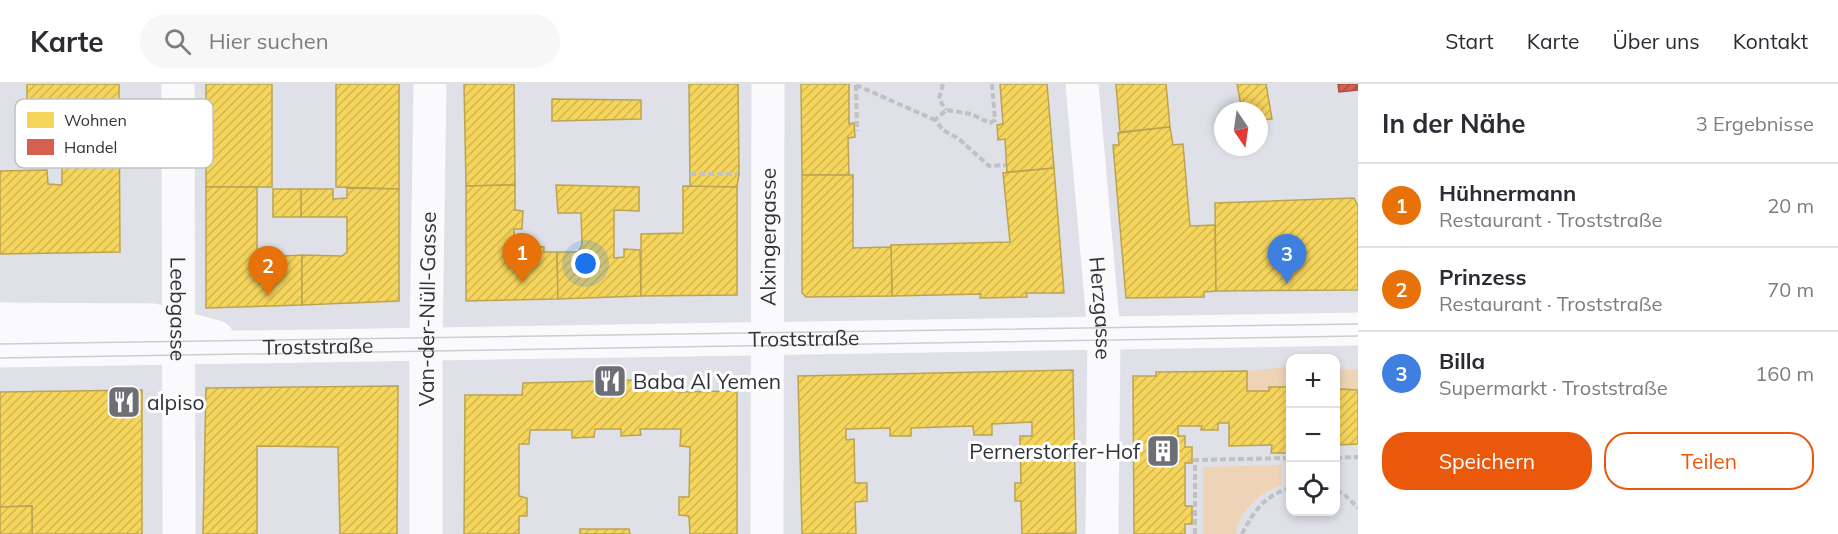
<!DOCTYPE html>
<html lang="de">
<head>
<meta charset="utf-8">
<style>
	body { margin:0; font-family:Mulish,sans-serif; background:#f7f7f7; color:#2b2b33 }
	.controls { position:absolute; right:18px; bottom:18px; display:grid; overflow:hidden; border-radius:12px; box-shadow:0 3px 9px #0003 }
	.controls button { width:54px; height:54px; display:grid; place-items:center; padding:0; border:0; border-bottom:2px solid #e1e1e2; background:#fff; color:#2b2b33; font:30px sans-serif }
	.compass { position:absolute; left:1214px; top:18px; width:54px; height:54px; border-radius:50%; background:#fff; box-shadow:0 3px 9px #0003; rotate:167deg }
	.you { position:absolute; left:586px; top:180px; width:21px; height:21px; margin:-15px; border:4px solid #fff; border-radius:50%; background:#1a73e8; box-shadow:0 0 0 9px #1a73e833 }
	.badge { display:grid; place-items:center; width:39px; height:39px; border-radius:50%; background:#ea580c; color:#fff; font-size:20px; font-weight:700 }
	.pin { position:absolute; translate:-50% -50px; filter:drop-shadow(0 2px 3px #0008) }
	.pin::after { content:''; position:absolute; top:32px; width:21px; height:18px; background:inherit; clip-path:polygon(0 0,100% 0,50% 100%) }
	.list { margin:0; padding:0; list-style:none }
	h2 { display:flex; justify-content:space-between; align-items:center; height:78px; margin:0; padding:0 24px; font-size:26px }
	h2 small { font-size:20px; font-weight:400; color:#7c7c81 }
	.list li { display:grid; grid-template-columns:39px 1fr auto; gap:18px; align-items:center; box-sizing:border-box; height:84px; padding:0 24px; border-top:2px solid #e1e1e2 }
	.list b { display:block; font-size:22px; white-space:nowrap }
	.list p { margin:0; font-size:20px; white-space:nowrap; color:#7c7c81 }
	.list em { font-size:20px; font-style:normal; color:#7c7c81 }
	.actions { display:flex; gap:12px; padding:18px 24px }
	.actions a { flex:1; padding:14px 0; border:2px solid #ea580c; border-radius:24px; text-align:center; font-size:21px; color:#ea580c }
	.actions .main { background:#ea580c; color:#fff }
	.icon { flex:none; width:33px; height:33px; fill:none; stroke:currentColor; stroke-width:2; stroke-linecap:round; stroke-linejoin:round }
	.map { position:relative; flex:none; width:1358px; height:450px; overflow:hidden }
	header { display:flex; align-items:center; gap:36px; box-sizing:border-box; height:84px; padding:0 30px; background:#fff; border-bottom:2px solid #e1e1e2 }
	header strong { font-size:28px }
	nav { display:flex; gap:33px; margin-inline-start:auto; font-size:21px }
	.search { width:420px; height:54px; background:#f7f7f7; display:flex; align-items:center; gap:15px; box-sizing:border-box; padding:0 21px; border-radius:33px; color:#7c7c81; font-size:22px }
	main { display:flex }
	aside { flex:1; background:#fff }
	.map>svg:first-child { display:block }
	.green { fill:#eed3b7 }
	.homes { fill:url(#homes-hatch); stroke:#bba451; stroke-width:1.5 }
	.shops { fill:url(#shops-hatch); stroke:#a45246; stroke-width:1.5 }
	.lines { fill:none; stroke-linecap:round; stroke-linejoin:round }
	.path { stroke:#c0c1c3; stroke-width:4; stroke-dasharray:6 3; stroke-linecap:butt }
	.street { stroke:#fafafc; stroke-width:33 }
	.secondary { stroke:#fafafc; stroke-width:33 }
	.tram { stroke:#cccdcf; stroke-width:1.5 }
	.labels { text-anchor:middle; dominant-baseline:central; stroke-width:6; stroke-linejoin:round; paint-order:stroke }
	.street-label { font-size:21px; fill:#313237; stroke:#fff }
	.poi-label { font-size:21px; fill:#313237; stroke:#fff; text-anchor:start }
	.key { fill:#fff; stroke:#c1c2c3; stroke-width:1.5 }
	.key-label { font-size:16px; fill:#313237 }
</style>
</head>
<body>
<header>
<strong>Karte</strong>
<div class="search"><svg class="icon" aria-label="search" viewBox="0 0 24 24"><circle cx="10" cy="10" r="6"/><path d="M15 15l6 6"/></svg>Hier suchen</div>
<nav><a>Start</a><a>Karte</a><a>Über uns</a><a>Kontakt</a></nav>
</header>
<main>
<div class="map">
<svg width="1358" height="450" viewBox="0 0 1358 450">
	<defs>
		<pattern id="homes-hatch" width="6" height="6" patternUnits="userSpaceOnUse" patternTransform="scale(1.5)"><rect width="6" height="6" fill="#f6d55c"/><path d="M-1 1l2-2M0 6l6-6M5 7l2-2" fill="none" stroke="#d3b751"/></pattern>
		<pattern id="shops-hatch" width="6" height="6" patternUnits="userSpaceOnUse" patternTransform="scale(1.5)"><rect width="6" height="6" fill="#d6604d"/><path d="M-1 1l2-2M0 6l6-6M5 7l2-2" fill="none" stroke="#ae5041"/></pattern>
	</defs>
	<rect width="100%" height="100%" fill="#e0e1e8"/>
	<g class="green">
		<polygon points="1287,283 1285,303 1269,303 1269,307 1247,307 1247,287"/>
		<polygon points="1358,285 1358,306 1339,305 1339,301 1336,301 1336,286"/>
		<path d="M 1282,381 L 1281,401 C 1259,410 1240,425 1236,450 L 1203,450 L 1203,383 Z"/>
	</g>
	<g class="homes">
		<polygon points="27,0 119,0 120,168 0,170 0,87 47,86 48,100 62,101 62,66 44,66 43,40 27,40"/>
		<rect x="206" y="0" width="66" height="103"/>
		<polygon points="336,0 399,0 399,105 336,103"/>
		<polygon points="464,0 514,0 515,101 466,102"/>
		<polygon points="689,0 738,0 739,90 737,103 690,103"/>
		<polygon points="801,0 849,0 849,40 854,39 855,53 848,54 849,91 802,91"/>
		<polygon points="1000,0 1047,0 1054,84 1007,88 1005,55 998,56 997,41 1003,40"/>
		<polygon points="1116,0 1166,0 1170,43 1120,48"/>
		<polygon points="1237,0 1266,0 1272,35 1259,36 1259,27 1242,27"/>
		<polygon points="552,15 641,16 641,35 552,37"/>
		<polygon points="1170,43 1173,61 1183,60 1190,142 1215,141 1216,207 1204,208 1204,213 1126,214 1113,61 1119,61 1118,49"/>
		<polygon points="1054,84 1064,209 1026,209 1027,213 980,214 981,210 892,212 891,161 1010,158 1003,89"/>
		<polygon points="802,91 853,91 853,164 891,163 892,212 806,213 802,209"/>
		<polygon points="515,101 515,126 523,127 522,145 514,145 514,167 519,171 530,171 531,162 544,163 544,168 557,168 558,215 466,217 466,102"/>
		<polygon points="556,101 639,103 639,127 614,126 614,174 624,173 624,165 640,166 641,212 558,215 557,168 578,168 582,161 581,129 558,129"/>
		<polygon points="683,102 737,103 737,211 641,212 641,150 683,149"/>
		<polygon points="206,103 257,103 257,164 265,173 302,171 302,221 206,224"/>
		<polygon points="347,104 399,105 399,217 302,221 302,171 342,172 347,168 347,133 301,133 301,105 333,105 333,115 347,114"/>
		<rect x="273" y="105" width="28" height="28"/>
		<polygon points="1354,114 1358,122 1358,206 1216,207 1215,119"/>
		<polygon points="1073,286 1076,449 1022,450 1021,417 1015,417 1015,399 1021,399 1020,352 1032,352 1032,338 992,340 992,351 974,351 973,342 911,344 911,352 890,352 890,344 846,345 846,356 854,355 855,399 867,399 867,417 855,418 856,450 802,450 798,292"/>
		<polygon points="1247,287 1247,307 1269,307 1269,303 1290,303 1290,369 1271,369 1272,361 1229,362 1229,339 1218,339 1218,346 1201,346 1202,342 1178,342 1178,352 1185,352 1185,363 1192,363 1192,379 1185,379 1185,422 1192,422 1192,440 1185,440 1185,450 1134,450 1133,292 1156,292 1156,288"/>
		<polygon points="677,295 678,308 737,307 737,450 690,450 689,432 679,431 679,413 689,413 690,363 680,362 681,345 640,345 641,351 621,352 621,345 595,345 594,353 572,354 572,346 530,346 529,360 519,360 519,412 527,414 527,432 519,432 519,450 464,450 465,311 522,311 523,299"/>
		<polygon points="1336,301 1339,301 1339,305 1358,306 1358,360 1338,361 1338,369 1336,369"/>
		<polygon points="398,302 397,450 340,450 338,363 257,362 257,450 203,450 206,304"/>
		<polygon points="142,306 142,450 32,450 32,422 0,423 0,308"/>
		<polygon points="32,422 32,450 0,450 0,423"/>
		<polygon points="580,445 629,445 630,450 580,450"/>
	</g>
	<polygon class="shops" points="1338,0 1358,0 1358,6 1339,8"/>
	<g class="lines">
		<g class="path">
			<polyline points="943,0 939,15 946,26"/>
			<polyline points="992,0 995,36 990,39 971,30 946,26 935,36 943,46 959,55 989,82 1006,81"/>
			<polyline points="856,1 935,36"/>
			<polyline points="856,1 857,47"/>
			<polyline points="690,90 737,90"/>
			<polyline points="1336,374 1358,373"/>
			<polyline points="1336,407 1344,410 1358,424"/>
			<polyline points="1195,450 1195,376 1290,374"/>
			<path d="M 1242,450 C 1253,428 1265,411 1290,404"/>
		</g>
		<g class="street">
			<path id="s1" d="M 178,0 L 179,450"/>
			<path id="s2" d="M 1082,0 L 1104,249 L 1102,450"/>
			<path id="s3" d="M 426,450 L 426,259 L 430,0"/>
			<path id="s4" d="M 767,450 L 768,0"/>
		</g>
		<g class="secondary">
			<polyline points="0,235 153,236 217,253"/>
			<path id="s5" d="M 0,267 L 1358,245"/>
		</g>
		<g class="tram">
			<polyline points="0,260 1358,240"/>
			<polyline points="0,274 1358,252"/>
		</g>
	</g>
	<defs>
		<g id="restaurant-square" transform="scale(1.725)"><rect x="-9" y="-9" width="18" height="18" rx="4" fill="#6e6f75" stroke="#fff"/><path d="M-5-6h1v4h1v-4h1v4h1v-4h1v5L-1.5 .5V6h-2V.5L-5-1ZM5-6V6H3V1.5H1.5Q1.5-4 5-6Z" fill="#fff"/></g>
		<g id="building-square" transform="scale(1.725)"><rect x="-9" y="-9" width="18" height="18" rx="4" fill="#6e6f75" stroke="#fff"/><path d="M-4-6H4V6H1V3H-1V6H-4ZM-2.5-4.3h1.7v1.8h-1.7ZM.8-4.3h1.7v1.8H.8ZM-2.5-1h1.7V.8h-1.7ZM.8-1h1.7V.8H.8Z" fill="#fff"/></g>
	</defs>
	<g fill-rule="evenodd">
		<use href="#restaurant-square" x="610" y="297"/>
		<use href="#restaurant-square" x="124" y="318"/>
		<use href="#building-square" x="1163" y="367"/>
	</g>
	<g class="labels">
		<g class="street-label">
			<text stroke="none"><textPath href="#s4" startOffset="297">Alxingergasse</textPath></text>
			<text stroke="none"><textPath href="#s1" startOffset="225">Leebgasse</textPath></text>
			<text stroke="none"><textPath href="#s3" startOffset="225">Van-der-Nüll-Gasse</textPath></text>
			<text stroke="none"><textPath href="#s2" startOffset="225">Herzgasse</textPath></text>
			<text stroke="none"><textPath href="#s5" startOffset="804">Troststraße</textPath></text>
			<text stroke="none"><textPath href="#s5" startOffset="318">Troststraße</textPath></text>
		</g>
		<g class="poi-label">
			<text x="633" y="297">Baba Al Yemen</text>
			<text x="147" y="318">alpiso</text>
			<text x="1140" y="367" text-anchor="end">Pernerstorfer-Hof</text>
		</g>
	</g>
	<rect x="15" y="15" width="198" height="69" rx="9" class="key"/>
	<rect x="27" y="28" width="27" height="16" fill="#f6d55c"/>
	<rect x="27" y="55" width="27" height="16" fill="#d6604d"/>
	<g class="key-label">
		<text x="64" y="42">Wohnen</text>
		<text x="64" y="69">Handel</text>
	</g>
</svg>
<div class="controls">
<button>+</button>
<button>−</button>
<button><svg class="icon" aria-label="locate" viewBox="0 0 24 24"><circle cx="12" cy="12" r="6"/><path d="M12 2v4M12 18v4M2 12h4M18 12h4"/></svg></button>
</div>
<svg class="compass" viewBox="-18 -18 36 36"><path d="M0-13l5 13h-10z" fill="#e53935"/><path d="M0 13l5-13h-10z" fill="#7c7c81"/></svg>
<div class="you"></div>
<div class="pin badge" style="left:522px;top:199px;background:#e8710a">1</div>
<div class="pin badge" style="left:268px;top:212px;background:#e8710a">2</div>
<div class="pin badge" style="left:1287px;top:200px;background:#3f7fe0">3</div>
</div>
<aside>
<h2>In der Nähe<small>3 Ergebnisse</small></h2>
<ul class="list">
<li><span class="badge" style="background:#e8710a">1</span><div><b>Hühnermann</b><p>Restaurant · Troststraße</p></div><em>20 m</em></li>
<li><span class="badge" style="background:#e8710a">2</span><div><b>Prinzess</b><p>Restaurant · Troststraße</p></div><em>70 m</em></li>
<li><span class="badge" style="background:#3f7fe0">3</span><div><b>Billa</b><p>Supermarkt · Troststraße</p></div><em>160 m</em></li>
</ul>
<div class="actions"><a class="main">Speichern</a><a>Teilen</a></div>
</aside>
</main>
</body>
</html>
